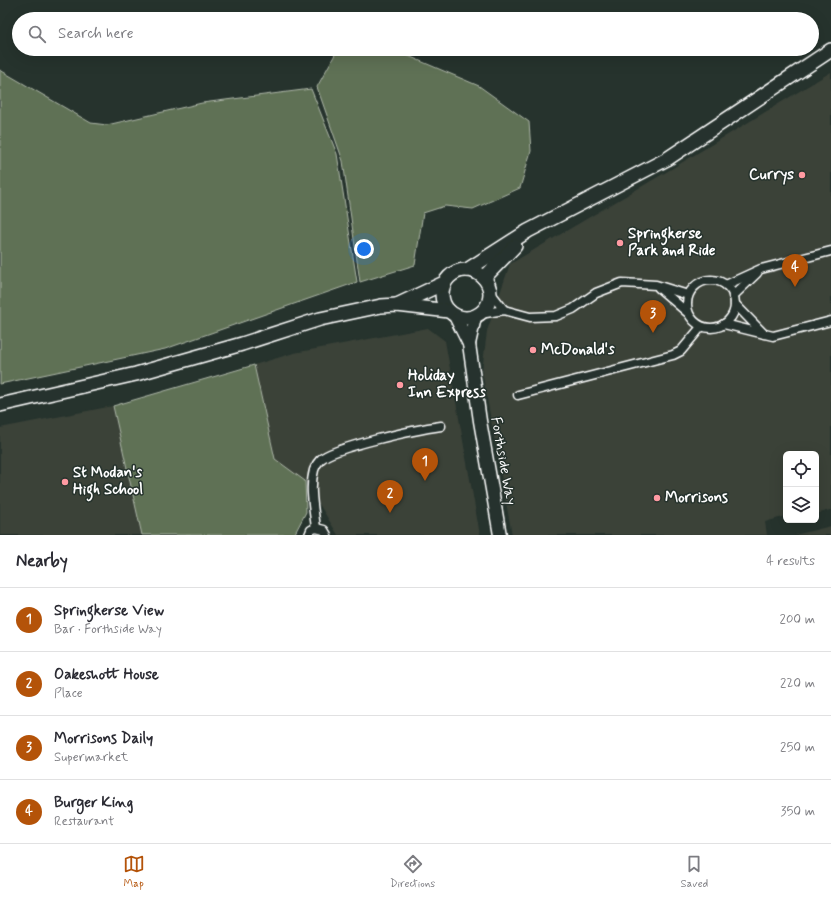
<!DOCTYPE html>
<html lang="en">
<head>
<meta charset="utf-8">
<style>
	body { margin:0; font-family:Mynerve,sans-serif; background:#f7f7f7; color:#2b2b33 }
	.controls { position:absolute; right:12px; bottom:12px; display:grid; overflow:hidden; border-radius:6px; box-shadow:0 4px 16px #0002 }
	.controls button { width:36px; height:36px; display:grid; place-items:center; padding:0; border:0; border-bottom:1px solid #e1e1e2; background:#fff; color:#2b2b33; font:20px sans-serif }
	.you { position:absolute; left:364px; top:249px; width:14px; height:14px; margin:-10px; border:3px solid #fff; border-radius:50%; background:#1a73e8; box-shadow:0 0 0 6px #1a73e833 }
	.badge { display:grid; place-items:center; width:26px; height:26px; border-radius:50%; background:#b45309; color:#fff; font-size:13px; font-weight:700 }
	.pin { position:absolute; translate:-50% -33px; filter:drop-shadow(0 1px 2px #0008) }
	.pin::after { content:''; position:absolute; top:21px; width:14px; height:12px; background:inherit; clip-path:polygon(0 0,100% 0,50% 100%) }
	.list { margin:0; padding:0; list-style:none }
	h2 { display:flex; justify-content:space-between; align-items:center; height:52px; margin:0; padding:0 16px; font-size:17px }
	h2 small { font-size:13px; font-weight:400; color:#7c7c81 }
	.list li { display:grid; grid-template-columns:26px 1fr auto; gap:12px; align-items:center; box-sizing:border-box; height:64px; padding:0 16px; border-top:1px solid #e1e1e2 }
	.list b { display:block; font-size:15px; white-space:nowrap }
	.list p { margin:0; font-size:13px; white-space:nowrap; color:#7c7c81 }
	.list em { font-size:13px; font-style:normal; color:#7c7c81 }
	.icon { flex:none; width:22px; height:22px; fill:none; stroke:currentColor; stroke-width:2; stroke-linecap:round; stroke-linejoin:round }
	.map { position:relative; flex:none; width:831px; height:535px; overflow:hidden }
	.search { position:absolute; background:#fff; box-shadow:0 4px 16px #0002; left:12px; right:12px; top:12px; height:44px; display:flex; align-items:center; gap:10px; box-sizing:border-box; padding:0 14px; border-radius:22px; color:#7c7c81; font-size:15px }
	.sheet { height:308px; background:#fff }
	nav { display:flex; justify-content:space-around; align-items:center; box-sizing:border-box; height:56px; border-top:1px solid #e1e1e2; background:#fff; font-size:11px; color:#7c7c81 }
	nav a { display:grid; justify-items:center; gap:2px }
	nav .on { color:#b45309 }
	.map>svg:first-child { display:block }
	.built { fill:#3b4239 }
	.green { fill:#5f7154; stroke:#afb8aa }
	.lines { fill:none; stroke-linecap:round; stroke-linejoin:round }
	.street-casing { stroke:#fff; stroke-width:11 }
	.secondary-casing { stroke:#fff; stroke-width:15 }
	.primary-casing { stroke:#fff; stroke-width:16 }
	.street { stroke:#26332d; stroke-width:8 }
	.secondary { stroke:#26332d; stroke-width:12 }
	.primary { stroke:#26332d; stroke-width:13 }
	.poi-dot { fill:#ff9aa2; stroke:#26332d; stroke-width:1.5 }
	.labels { text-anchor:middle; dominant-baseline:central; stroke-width:3; stroke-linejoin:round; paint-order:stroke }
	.poi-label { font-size:15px; font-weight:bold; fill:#fff; stroke:#26332d; text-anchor:start }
	.street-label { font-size:15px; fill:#fff; stroke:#26332d }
</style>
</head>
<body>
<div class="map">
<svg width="831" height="535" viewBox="0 0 831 535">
	<rect width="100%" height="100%" fill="#26332d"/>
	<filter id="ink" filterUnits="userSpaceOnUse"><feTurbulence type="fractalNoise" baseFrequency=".025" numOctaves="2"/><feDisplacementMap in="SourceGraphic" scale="8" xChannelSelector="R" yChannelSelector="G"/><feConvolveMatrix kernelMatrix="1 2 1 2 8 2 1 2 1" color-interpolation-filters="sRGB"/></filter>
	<g filter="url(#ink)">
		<g class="built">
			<polygon points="831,72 831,511 830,510 816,514 816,454 786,454 786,516 765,522 767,535 512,535 482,371 487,331 510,264 668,171"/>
			<polygon points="428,328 445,341 480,535 338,535 305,481 275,459 254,365 294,353"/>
			<polygon points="113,406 142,535 0,535 0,428"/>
			<polygon points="831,526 831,535 795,535"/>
		</g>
		<g class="green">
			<polygon points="338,49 392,49 479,86 529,122 531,151 520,188 473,209 445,206 423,213 415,265 360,282 343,161 317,87"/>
			<polygon points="0,70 91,123 107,125 202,103 311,89 337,154 357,282 165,349 0,384"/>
			<polygon points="254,365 275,459 305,481 306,512 294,535 142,535 113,406"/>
		</g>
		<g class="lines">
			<g class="street-casing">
				<g id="street">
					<circle cx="711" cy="304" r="24"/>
					<polyline points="726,285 761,269 831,251"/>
					<polyline points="659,288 688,313"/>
					<polyline points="490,292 504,310"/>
					<polyline points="733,296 757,273"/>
					<polyline points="735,304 764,334"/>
					<polyline points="480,314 504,310 530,317 556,316 573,309 596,293 622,283 656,285 688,295"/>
					<polyline points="724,324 773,336 831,321"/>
					<polyline points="518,395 673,355 681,351 701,327"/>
					<path d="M 316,528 C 314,510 309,488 314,470 C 315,467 318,462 320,460 C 333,447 419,429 441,426"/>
					<polyline points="309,535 311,530 316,528 324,530 327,535"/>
				</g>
			</g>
			<g class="secondary-casing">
				<g id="secondary">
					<polyline points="455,316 469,344 480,421 500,535"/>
					<polyline points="469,344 475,317"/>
				</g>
			</g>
			<g class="primary-casing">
				<g id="primary">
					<circle cx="466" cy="294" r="24"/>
					<polyline points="467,270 528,231 667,159 831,50"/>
					<polyline points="484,278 515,246"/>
					<polyline points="397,305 444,283"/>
					<polyline points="0,405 136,374 242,344 320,319 381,306 397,305 449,311"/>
				</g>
			</g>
			<use href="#street" class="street"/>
			<use href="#secondary" class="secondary"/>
			<use href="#primary" class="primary"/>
		</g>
	</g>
	<g class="poi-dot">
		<circle cx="802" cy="175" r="4"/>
		<circle cx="620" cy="243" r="4"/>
		<circle cx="533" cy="350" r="4"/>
		<circle cx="400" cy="385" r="4"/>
		<circle cx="65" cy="482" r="4"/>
		<circle cx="657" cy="498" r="4"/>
	</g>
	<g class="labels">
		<g class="poi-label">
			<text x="794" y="175" text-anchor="end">Currys</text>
			<text x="628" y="234">Springkerse<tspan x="628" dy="17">Park and Ride</tspan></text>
			<text x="541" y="350">McDonald's</text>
			<text x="408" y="376">Holiday<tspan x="408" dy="17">Inn Express</tspan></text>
			<text x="73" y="473">St Modan's<tspan x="73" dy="17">High School</tspan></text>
			<text x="665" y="498">Morrisons</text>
		</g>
		<g class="street-label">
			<text transform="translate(503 461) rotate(80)">Forthside Way</text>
		</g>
	</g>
</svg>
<div class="controls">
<button><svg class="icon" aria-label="locate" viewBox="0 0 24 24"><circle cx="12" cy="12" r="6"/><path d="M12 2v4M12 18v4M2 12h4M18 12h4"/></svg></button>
<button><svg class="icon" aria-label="layers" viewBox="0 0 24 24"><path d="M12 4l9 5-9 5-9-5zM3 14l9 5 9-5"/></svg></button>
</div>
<div class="you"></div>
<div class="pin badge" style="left:425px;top:481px">1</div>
<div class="pin badge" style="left:390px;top:513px">2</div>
<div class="pin badge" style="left:653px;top:333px">3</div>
<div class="pin badge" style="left:795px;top:287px">4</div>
<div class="search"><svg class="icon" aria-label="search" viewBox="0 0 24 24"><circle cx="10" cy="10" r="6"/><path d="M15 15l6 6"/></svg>Search here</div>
</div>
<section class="sheet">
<h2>Nearby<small>4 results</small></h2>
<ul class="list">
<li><span class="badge">1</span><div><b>Springkerse View</b><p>Bar · Forthside Way</p></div><em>200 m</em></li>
<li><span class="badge">2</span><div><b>Oakeshott House</b><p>Place</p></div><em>220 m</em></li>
<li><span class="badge">3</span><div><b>Morrisons Daily</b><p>Supermarket</p></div><em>250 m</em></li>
<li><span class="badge">4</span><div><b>Burger King</b><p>Restaurant</p></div><em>350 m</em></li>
</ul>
</section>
<nav>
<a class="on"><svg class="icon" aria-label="map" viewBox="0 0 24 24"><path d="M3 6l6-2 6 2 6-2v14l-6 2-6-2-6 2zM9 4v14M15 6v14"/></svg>Map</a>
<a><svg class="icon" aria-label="directions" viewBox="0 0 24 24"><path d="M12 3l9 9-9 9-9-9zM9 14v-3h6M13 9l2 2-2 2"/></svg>Directions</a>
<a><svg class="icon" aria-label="saved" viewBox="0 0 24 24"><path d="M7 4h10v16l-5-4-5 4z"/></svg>Saved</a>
</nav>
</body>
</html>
